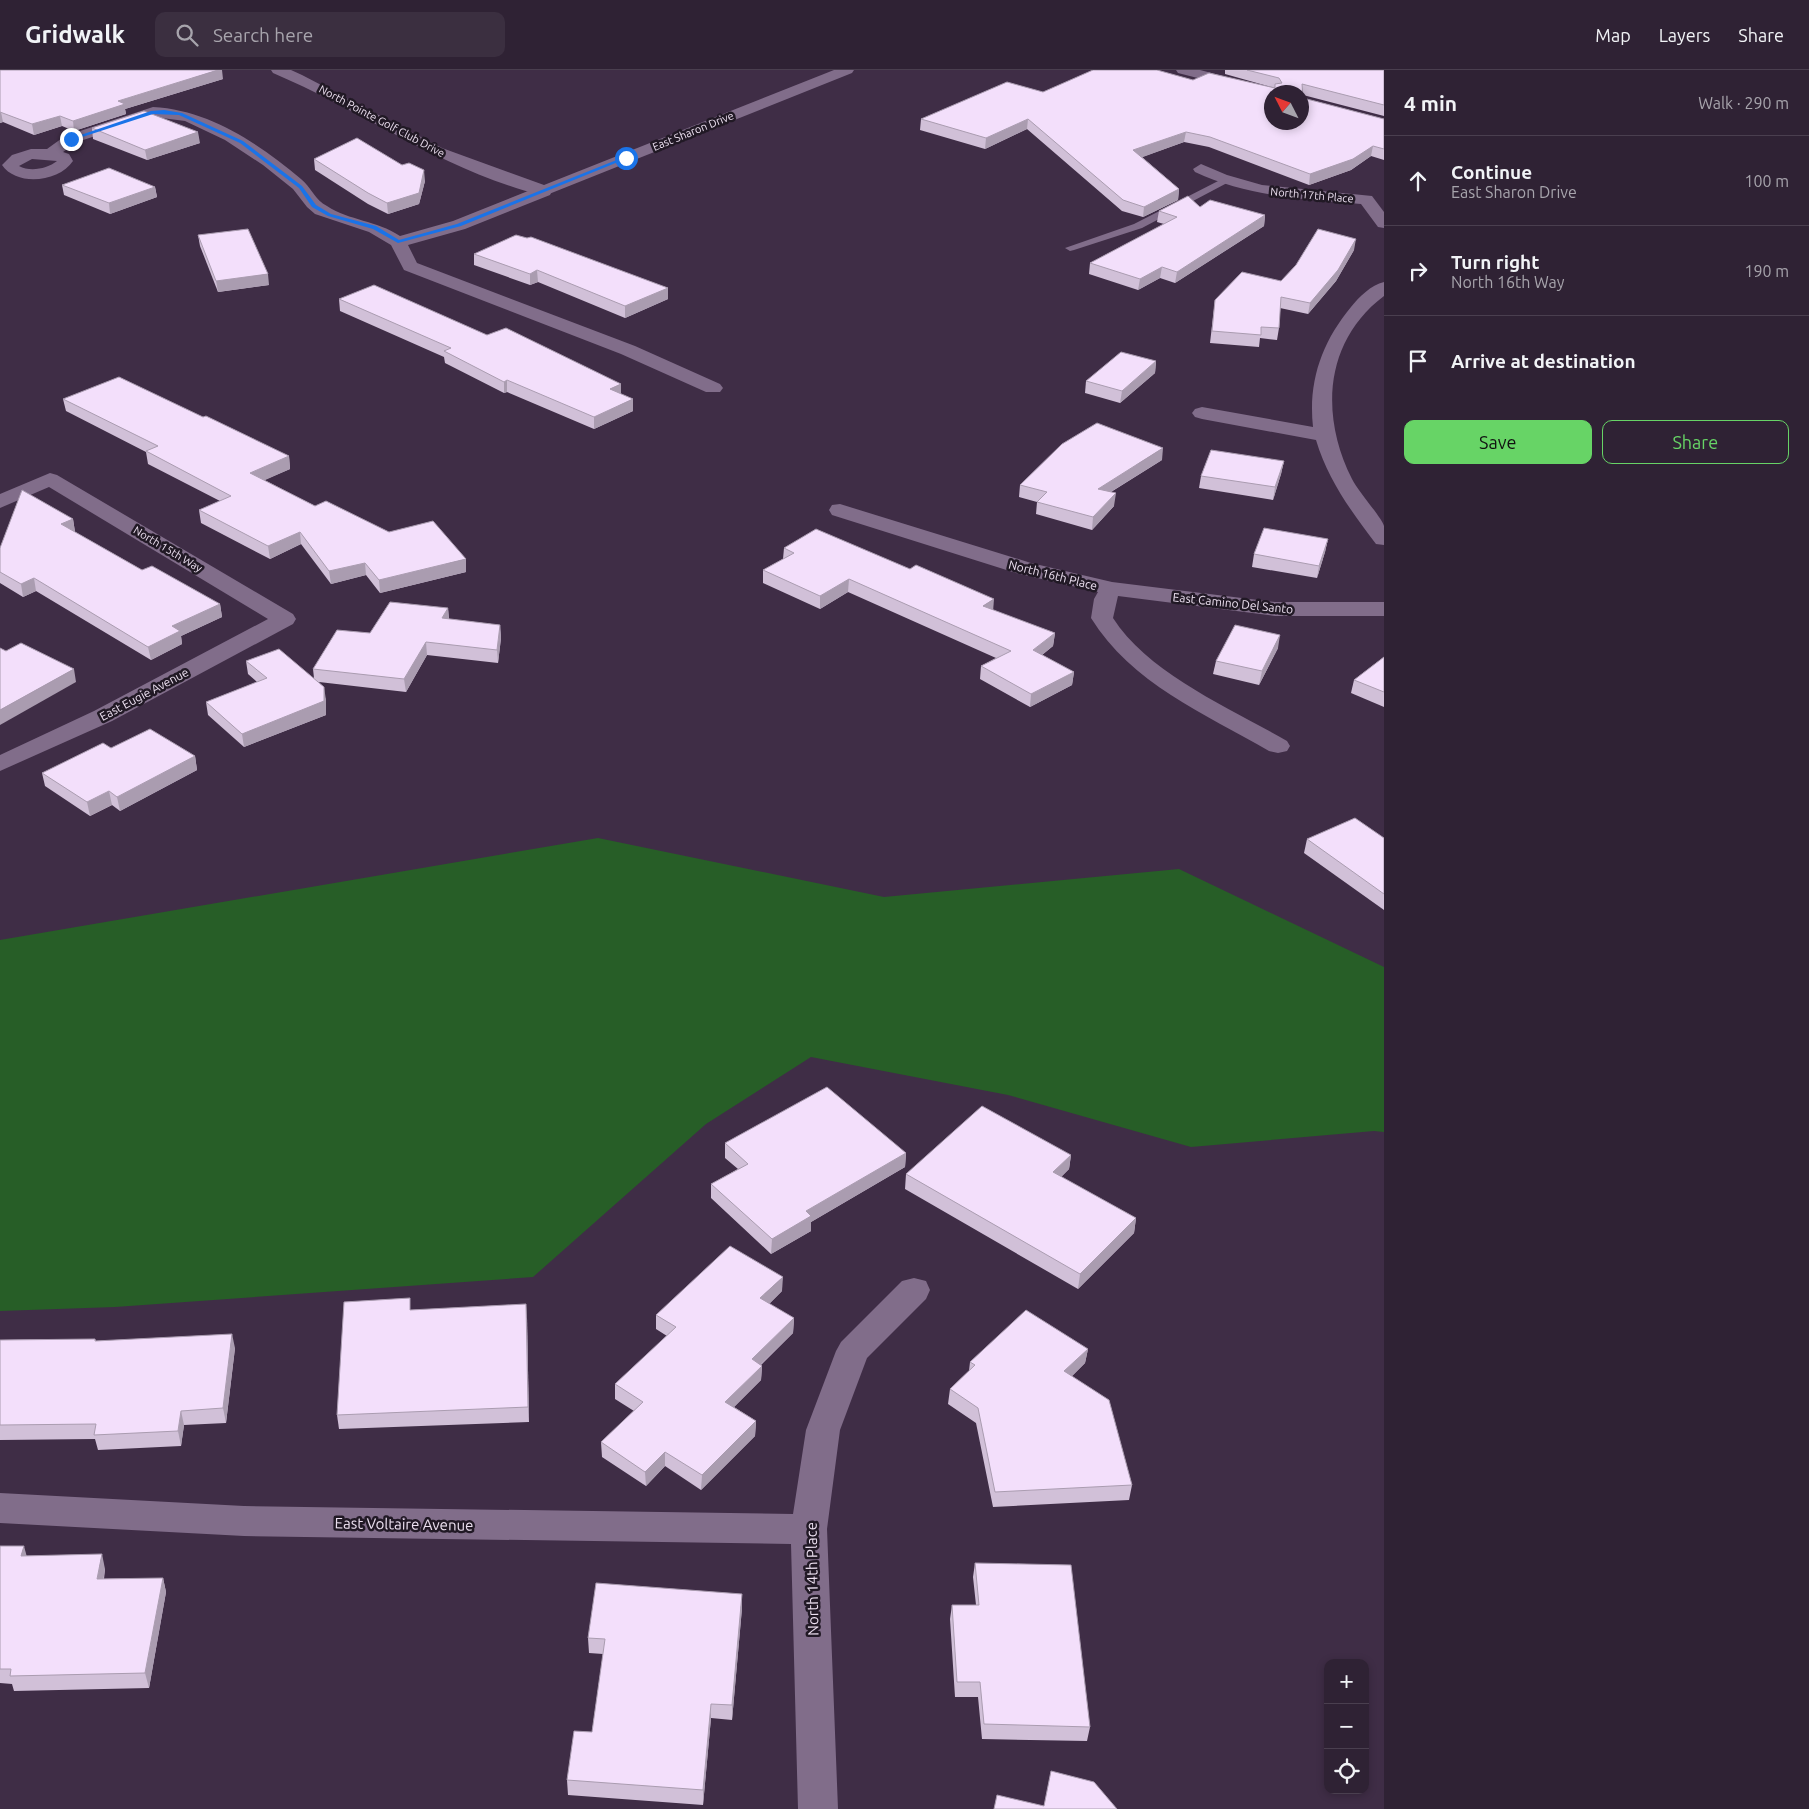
<!DOCTYPE html>
<html lang="en">
<head>
<meta charset="utf-8">
<style>
	body { margin:0; font-family:Ubuntu,sans-serif; background:#3b2f40; color:#f1f3f6 }
	.controls { position:absolute; right:15px; bottom:15px; display:grid; overflow:hidden; border-radius:10px; box-shadow:0 2px 8px #0003 }
	.controls button { width:45px; height:45px; display:grid; place-items:center; padding:0; border:0; border-bottom:1px solid #4a3f4f; background:#2f2234; color:#f1f3f6; font:25px sans-serif }
	.compass { position:absolute; left:1264px; top:15px; width:45px; height:45px; border-radius:50%; background:#2f2234; box-shadow:0 2px 8px #0003; rotate:312deg }
	.stop { position:absolute; width:15px; height:15px; margin:-11px; border:4px solid #1a73e8; border-radius:50%; background:#fff }
	.stop.end { background:#1a73e8; border-color:#fff; box-shadow:0 1px 5px #0008 }
	.list { margin:0; padding:0; list-style:none }
	h2 { display:flex; justify-content:space-between; align-items:center; height:65px; margin:0; padding:0 20px; font-size:21px }
	h2 small { font-size:16px; font-weight:400; color:#a7a4ac }
	.list li { display:grid; grid-template-columns:32px 1fr auto; gap:15px; align-items:center; box-sizing:border-box; height:90px; padding:0 20px; border-top:1px solid #4a3f4f }
	.list b { display:block; font-size:19px; white-space:nowrap }
	.list p { margin:0; font-size:16px; white-space:nowrap; color:#a7a4ac }
	.list em { font-size:16px; font-style:normal; color:#a7a4ac }
	.actions { display:flex; gap:10px; padding:15px 20px }
	.actions a { flex:1; padding:11px 0; border:1px solid #67d466; border-radius:10px; text-align:center; font-size:18px; color:#67d466 }
	.actions .main { background:#67d466; color:#111 }
	.icon { flex:none; width:28px; height:28px; fill:none; stroke:currentColor; stroke-width:2; stroke-linecap:round; stroke-linejoin:round }
	.map { position:relative; flex:none; width:1384px; height:1739px; overflow:hidden }
	header { display:flex; align-items:center; gap:30px; box-sizing:border-box; height:70px; padding:0 25px; background:#2f2234; border-bottom:1px solid #4a3f4f }
	header strong { font-size:24px }
	nav { display:flex; gap:28px; margin-inline-start:auto; font-size:18px }
	.search { width:350px; height:45px; background:#3b2f40; display:flex; align-items:center; gap:12px; box-sizing:border-box; padding:0 18px; border-radius:10px; color:#a7a4ac; font-size:19px }
	main { display:flex }
	aside { flex:1; background:#2f2234 }
	.map>svg:first-child { display:block }
	.green { fill:#275e27 }
	.lines { fill:none; stroke-linecap:round; stroke-linejoin:round }
	.lane { fill:#816d8a; fill-rule:evenodd }
	.street { fill:#816d8a; fill-rule:evenodd }
	.secondary { fill:#816d8a; fill-rule:evenodd }
	.wall { fill:#d1c0d8 }
	.shaded-wall { fill:#aa9cb0 }
	.building { fill:#f3dffb; stroke:#aa9cb0; fill-rule:evenodd }
	.route { fill:#1a73e8 }
	.labels { text-anchor:middle; dominant-baseline:central; stroke-width:5; stroke-linejoin:round; paint-order:stroke }
	.far-street-label { font-size:11px; fill:#ede1f1; stroke:#211925 }
	.street-label { font-size:12px; fill:#ede1f1; stroke:#211925 }
	.near-street-label { font-size:15px; fill:#ede1f1; stroke:#211925 }
</style>
</head>
<body>
<header>
<strong>Gridwalk</strong>
<div class="search"><svg class="icon" aria-label="search" viewBox="0 0 24 24"><circle cx="10" cy="10" r="6"/><path d="M15 15l6 6"/></svg>Search here</div>
<nav><a>Map</a><a>Layers</a><a>Share</a></nav>
</header>
<main>
<div class="map">
<svg width="1384" height="1739" viewBox="0 0 1384 1739">
	<rect width="100%" height="100%" fill="#3f2d46"/>
	<polygon class="green" points="598,768 884,827 1179,799 1384,897 1384,1062 1374,1061 1191,1077 1008,1025 811,987 706,1054 533,1207 115,1237 0,1241 0,870"/>
	<g class="lines">
		<polygon class="lane" points="1224,108 1229,111 1227,113 1142,158 1074,180 1070,181 1065,178 1134,154"/>
		<g class="street">
			<polygon points="1176,0 1200,0 1277,20 1279,22 1272,22 1272,27 1178,3"/>
			<path d="M 153,37 C 210,40 259,74 301,109 C 311,117 315,130 327,136 C 350,151 376,150 400,166 L 453,151 L 538,117 L 550,117 L 552,121 L 550,125 L 465,159 L 408,175 L 417,193 L 635,276 L 720,314 L 723,318 L 720,322 L 706,322 L 621,284 L 404,200 L 391,175 L 369,162 L 315,144 L 307,137 L 293,119 L 263,95 L 225,70 L 185,51 L 154,47 L 77,72 L 63,82 L 69,84 L 73,91 C 59,112 17,117 2,95 L 12,85 L 31,79 L 47,79 L 65,66 ZM 32,89 L 57,91 C 47,99 30,102 19,96 Z"/>
			<path d="M 1201,94 L 1227,105 L 1262,115 L 1372,126 L 1384,142 L 1384,158 L 1378,157 L 1361,134 C 1303,129 1249,127 1195,102 L 1193,99 Z"/>
			<path d="M 1384,212 L 1384,226 C 1324,271 1320,346 1352,409 C 1358,421 1382,448 1384,456 C 1384,462 1384,470 1384,475 L 1376,474 C 1351,441 1328,410 1316,370 L 1202,349 L 1195,347 L 1192,343 L 1195,339 L 1202,337 L 1313,357 C 1308,311 1322,272 1351,237 C 1359,227 1371,215 1384,212 Z"/>
			<polygon points="50,403 57,405 293,544 296,549 293,554 112,651 0,701 0,685 94,641 268,549 49,417 0,438 0,424"/>
			<path d="M 840,434 L 1031,493 L 1112,512 L 1275,532 L 1384,532 L 1384,546 L 1275,546 L 1118,526 L 1113,548 C 1149,604 1230,638 1287,671 L 1290,676 L 1287,681 L 1278,683 L 1269,681 C 1205,644 1131,613 1091,548 L 1094,529 L 1098,522 L 1016,503 L 832,445 L 829,440 L 832,435 Z"/>
			<polygon points="914,1208 926,1211 930,1220 926,1229 867,1288 840,1360 827,1459 838,1739 798,1739 791,1474 244,1466 0,1453 0,1423 244,1436 793,1444 806,1360 836,1281 841,1272 902,1211"/>
		</g>
		<path class="secondary" d="M 271,0 L 291,0 L 302,5 L 442,78 L 544,115 L 834,0 L 854,0 L 852,3 L 544,126 C 444,101 365,42 273,3 Z"/>
	</g>
	<g class="wall">
		<polygon points="0,0 223,9 125,39 126,44 74,61 62,56 34,65 3,52 0,53"/>
		<polygon points="1225,0 1384,0 1384,46 1303,25 1303,28 1384,49 1384,90 1371,86 1351,100 1309,115 1209,77 1184,72 1142,87 1179,119 1178,130 1143,147 1122,141 1027,59 985,79 920,60 921,49 1043,22 1193,10 1275,18 1225,4"/>
		<polygon points="92,58 200,73 147,90 93,69"/>
		<polygon points="314,89 402,95 425,111 419,134 388,144 368,134 315,100"/>
		<polygon points="62,115 155,117 157,127 110,144 64,125"/>
		<polygon points="1200,137 1265,145 1264,156 1175,213 1160,208 1138,220 1089,204 1090,193 1164,154 1157,152 1159,141"/>
		<polygon points="198,165 269,215 218,222 200,176"/>
		<polygon points="527,168 668,218 668,229 625,248 538,212 530,215 474,195 474,184"/>
		<polygon points="1354,180 1336,211 1308,244 1280,238 1279,258 1277,270 1260,268 1259,277 1210,273 1215,230 1281,211"/>
		<polygon points="339,229 633,341 594,359 507,322 504,323 445,293 444,287 340,241"/>
		<polygon points="1156,291 1155,303 1120,333 1085,323 1086,311"/>
		<polygon points="63,329 203,347 289,386 290,399 264,410 315,436 466,502 380,523 366,505 331,514 301,474 270,489 201,453 199,440 220,431 148,394 146,382 66,341"/>
		<polygon points="1162,390 1111,422 1114,436 1092,460 1036,444 1037,432 1019,427 1020,415"/>
		<polygon points="1284,391 1281,404 1273,430 1199,418 1201,406"/>
		<polygon points="73,449 75,462 142,500 220,534 222,547 181,566 182,574 151,590 36,521 23,527 0,513 0,478"/>
		<polygon points="1328,469 1325,482 1317,508 1252,497 1254,484"/>
		<polygon points="784,478 993,540 1055,563 1053,576 1042,585 1074,602 1072,615 1030,637 980,609 981,596 996,588 848,522 820,539 763,513 763,500 783,489"/>
		<polygon points="448,538 449,549 500,555 501,568 498,593 427,585 406,622 319,612 326,630 326,645 244,677 208,645 206,632 257,612 248,604 246,591 314,608 313,599 370,563"/>
		<polygon points="1278,578 1259,615 1213,604 1216,591"/>
		<polygon points="1384,587 1384,637 1351,623 1354,610"/>
		<polygon points="111,678 195,686 197,700 120,741 112,735 90,746 45,716 42,703"/>
		<polygon points="1384,768 1384,840 1304,783 1307,769"/>
		<polygon points="725,1073 906,1083 905,1097 811,1152 811,1161 771,1184 711,1128 711,1114 738,1099 725,1088"/>
		<polygon points="1071,1085 1069,1099 1061,1107 1136,1148 1134,1163 1078,1219 905,1119 906,1104"/>
		<polygon points="782,1221 769,1234 794,1248 793,1263 761,1295 762,1296 761,1310 734,1337 756,1351 755,1366 701,1420 665,1396 646,1416 602,1387 601,1372 634,1341 615,1329 615,1314 667,1266 656,1259 656,1245"/>
		<polygon points="411,1240 527,1248 529,1352 339,1359 337,1345"/>
		<polygon points="95,1269 96,1271 235,1278 226,1353 184,1355 181,1376 98,1380 95,1369 0,1370 0,1270"/>
		<polygon points="1088,1279 1085,1293 1072,1306 1132,1415 1129,1430 993,1437 976,1353 948,1334 950,1319 969,1301 970,1292"/>
		<polygon points="0,1476 27,1486 105,1499 104,1509 163,1508 166,1522 149,1618 14,1621 12,1614 0,1613"/>
		<polygon points="975,1493 1090,1657 1087,1671 982,1669 978,1627 955,1627 950,1549 952,1535 976,1535 973,1507"/>
		<polygon points="742,1538 732,1650 711,1648 703,1735 568,1725 567,1710 592,1662 603,1584 589,1583 588,1568"/>
	</g>
	<g class="shaded-wall">
		<polygon points="218,0 222,0 223,9 125,39 126,44 74,61 73,51 118,31"/>
		<polygon points="0,42 1,42 3,52 0,53"/>
		<polygon points="60,46 62,56 34,65 32,54"/>
		<polygon points="1028,49 1027,59 985,79 986,68"/>
		<polygon points="198,62 200,73 147,90 145,80"/>
		<polygon points="1186,62 1184,72 1132,91 1133,80"/>
		<polygon points="1373,76 1371,86 1351,100 1309,115 1310,104"/>
		<polygon points="424,100 425,111 419,134 388,144 387,133"/>
		<polygon points="155,117 157,127 110,144 109,133"/>
		<polygon points="1179,119 1178,130 1143,147 1144,137"/>
		<polygon points="1265,145 1264,156 1175,213 1177,202"/>
		<polygon points="1356,169 1354,180 1336,211 1308,244 1310,233"/>
		<polygon points="1162,197 1160,208 1138,220 1140,209"/>
		<polygon points="537,200 538,212 530,215 530,204"/>
		<polygon points="268,204 269,215 218,222 216,211"/>
		<polygon points="668,218 668,229 625,248 625,236"/>
		<polygon points="1156,291 1155,303 1120,333 1122,321"/>
		<polygon points="507,310 507,322 504,323 504,312"/>
		<polygon points="621,314 621,326 610,319"/>
		<polygon points="633,329 633,341 594,359 594,347"/>
		<polygon points="1163,378 1162,390 1096,431 1098,419"/>
		<polygon points="289,386 290,399 252,416 250,403"/>
		<polygon points="1284,391 1281,404 1273,430 1275,417"/>
		<polygon points="1116,423 1114,436 1092,460 1093,447"/>
		<polygon points="73,449 75,462 61,454"/>
		<polygon points="300,462 301,474 270,489 268,476"/>
		<polygon points="1328,469 1325,482 1317,508 1319,496"/>
		<polygon points="466,489 466,502 380,523 379,510"/>
		<polygon points="365,493 366,505 331,514 329,501"/>
		<polygon points="34,508 36,521 23,527 21,514"/>
		<polygon points="849,509 848,522 820,539 820,526"/>
		<polygon points="994,529 993,542 983,536"/>
		<polygon points="220,534 222,547 181,566 182,574 151,590 148,577 172,556"/>
		<polygon points="448,538 449,551 442,548"/>
		<polygon points="500,555 501,568 498,593 497,580"/>
		<polygon points="1055,563 1053,576 1032,593 1033,580"/>
		<polygon points="1280,565 1278,578 1259,615 1262,601"/>
		<polygon points="426,572 427,585 406,622 404,609"/>
		<polygon points="74,599 76,612 0,655 0,640"/>
		<polygon points="1074,602 1072,615 1030,637 1031,624"/>
		<polygon points="324,617 326,630 326,645 244,677 242,664"/>
		<polygon points="195,686 197,700 120,741 117,727"/>
		<polygon points="109,721 112,735 90,746 87,732"/>
		<polygon points="906,1083 905,1097 811,1152 811,1161 771,1184 772,1169 806,1141"/>
		<polygon points="1071,1085 1069,1099 1051,1117 1053,1102"/>
		<polygon points="1136,1148 1134,1163 1078,1219 1080,1204"/>
		<polygon points="783,1207 782,1221 760,1243 760,1228"/>
		<polygon points="526,1234 527,1248 529,1352 528,1337"/>
		<polygon points="794,1248 793,1263 751,1304 752,1289"/>
		<polygon points="232,1264 235,1278 226,1353 223,1338"/>
		<polygon points="1088,1279 1085,1293 1062,1316 1064,1301"/>
		<polygon points="762,1296 761,1310 725,1346 725,1332"/>
		<polygon points="181,1341 184,1355 181,1376 178,1361"/>
		<polygon points="756,1351 755,1366 701,1420 702,1405"/>
		<polygon points="665,1382 665,1396 646,1416 645,1402"/>
		<polygon points="24,1476 28,1491 21,1486"/>
		<polygon points="102,1484 105,1499 101,1524 97,1509"/>
		<polygon points="163,1508 166,1522 149,1618 145,1603"/>
		<polygon points="742,1524 742,1538 732,1650 732,1635"/>
		<polygon points="711,1634 711,1648 703,1735 703,1720"/>
	</g>
	<g class="building">
		<polygon points="0,0 218,0 118,31 125,34 73,51 60,46 32,54 0,42"/>
		<path d="M 1093,0 L 1157,0 L 1193,10 L 1209,3 L 1275,18 L 1275,14 L 1282,13 L 1279,8 L 1247,0 L 1384,0 L 1384,35 L 1302,14 L 1303,28 L 1384,49 L 1384,79 L 1373,76 L 1353,89 L 1310,104 L 1210,67 L 1186,62 L 1133,80 L 1179,119 L 1144,137 L 1123,130 L 1028,49 L 986,68 L 921,49 L 1007,12 L 1043,22 ZM 1272,22 L 1302,22 L 1302,52 L 1272,52 Z"/>
		<polygon points="144,41 198,62 145,80 92,58"/>
		<polygon points="357,68 402,95 409,93 424,100 419,123 387,133 368,123 314,89"/>
		<polygon points="109,98 155,117 109,133 62,115"/>
		<polygon points="1188,126 1200,137 1210,130 1265,145 1177,202 1162,197 1140,209 1090,193 1177,147 1159,141"/>
		<polygon points="248,159 268,204 216,211 198,165"/>
		<polygon points="1318,159 1356,169 1338,200 1310,233 1281,227 1279,258 1261,257 1261,265 1212,261 1215,230 1242,202 1281,211 1296,195"/>
		<polygon points="516,165 527,168 531,167 668,218 625,236 537,200 530,204 474,184"/>
		<polygon points="374,215 487,265 506,258 621,314 610,319 633,329 594,347 507,310 504,312 444,281 451,278 339,229"/>
		<polygon points="1121,282 1156,291 1122,321 1086,311"/>
		<polygon points="119,307 203,347 206,346 289,386 250,403 315,436 326,431 389,462 433,451 466,489 379,510 365,493 329,501 300,462 268,476 199,440 231,426 146,381 158,376 63,329"/>
		<polygon points="1097,353 1163,378 1098,419 1116,423 1093,447 1037,432 1047,422 1020,415 1062,374"/>
		<polygon points="1211,380 1284,391 1275,417 1201,406"/>
		<polygon points="22,420 73,449 61,454 142,500 152,496 220,534 172,556 180,561 148,577 34,508 21,514 0,502 0,478"/>
		<polygon points="1264,458 1328,469 1319,496 1254,484"/>
		<polygon points="816,459 910,499 916,495 994,529 983,536 1055,563 1033,580 1074,602 1031,624 981,596 1011,581 849,509 820,526 763,500 794,483 784,478"/>
		<polygon points="390,532 448,538 442,548 500,555 497,580 426,572 404,609 313,599 337,560 370,563"/>
		<polygon points="1235,555 1280,565 1262,601 1216,591"/>
		<polygon points="21,573 74,599 0,640 0,578 6,581"/>
		<polygon points="279,579 324,617 324,631 242,664 206,632 267,608 246,591"/>
		<polygon points="1384,587 1384,622 1354,610"/>
		<polygon points="150,659 195,686 117,727 109,721 87,732 42,703 103,673 111,678"/>
		<polygon points="1355,748 1384,768 1384,824 1307,769"/>
		<polygon points="827,1017 906,1083 806,1141 811,1146 772,1169 711,1114 748,1094 725,1073"/>
		<polygon points="982,1036 1071,1085 1053,1102 1136,1148 1080,1204 906,1104"/>
		<polygon points="730,1176 783,1207 760,1228 794,1248 752,1289 762,1296 725,1332 756,1351 702,1405 665,1382 645,1402 601,1372 643,1332 615,1314 676,1257 656,1245"/>
		<polygon points="410,1228 410,1240 526,1234 528,1337 337,1345 344,1232"/>
		<polygon points="1026,1240 1088,1279 1064,1301 1109,1330 1132,1415 995,1422 978,1338 950,1319 975,1295 970,1292"/>
		<polygon points="232,1264 223,1338 181,1341 178,1361 94,1365 96,1354 0,1355 0,1270 95,1269 95,1271"/>
		<polygon points="0,1476 24,1476 21,1486 102,1484 97,1509 163,1508 145,1603 10,1606 11,1599 0,1599"/>
		<polygon points="975,1493 1071,1495 1090,1657 984,1654 980,1612 957,1612 952,1535 979,1535"/>
		<polygon points="596,1513 742,1524 732,1635 711,1634 703,1720 567,1710 574,1661 592,1662 605,1569 588,1568"/>
		<polygon points="1051,1701 1094,1712 1117,1739 994,1739 997,1725 1044,1736"/>
	</g>
	<polygon class="route" points="164,40 182,43 243,71 302,116 316,135 331,144 376,156 399,170 457,154 624,87 628,88 461,156 398,173 373,159 328,146 312,137 299,118 240,73 179,45 153,44 73,70 69,69 151,41"/>
	<g class="labels">
		<g class="far-street-label">
			<text transform="translate(382 51) rotate(28)">North Pointe Golf Club Drive</text>
			<text transform="translate(693 61) rotate(-22)">East Sharon Drive</text>
			<text transform="translate(1312 125) rotate(5)">North 17th Place</text>
			<text transform="translate(168 479) rotate(31)">North 15th Way</text>
		</g>
		<g class="street-label">
			<text transform="translate(1053 505) rotate(14)">North 16th Place</text>
			<text transform="translate(1233 533) rotate(6)">East Camino Del Santo</text>
			<text transform="translate(144 624) rotate(-28)">East Eugie Avenue</text>
		</g>
		<g class="near-street-label">
			<text transform="translate(404 1454) rotate(1)">East Voltaire Avenue</text>
			<text transform="translate(812 1509) rotate(-91)">North 14th Place</text>
		</g>
	</g>
</svg>
<div class="controls">
<button>+</button>
<button>−</button>
<button><svg class="icon" aria-label="locate" viewBox="0 0 24 24"><circle cx="12" cy="12" r="6"/><path d="M12 2v4M12 18v4M2 12h4M18 12h4"/></svg></button>
</div>
<svg class="compass" viewBox="-18 -18 36 36"><path d="M0-13l5 13h-10z" fill="#e53935"/><path d="M0 13l5-13h-10z" fill="#a7a4ac"/></svg>
<div class="stop" style="left:626px;top:88px"></div>
<div class="stop end" style="left:71px;top:69px"></div>
</div>
<aside>
<h2>4 min<small>Walk · 290 m</small></h2>
<ul class="list">
<li><svg class="icon" aria-label="ahead" viewBox="0 0 24 24"><path d="M12 20V5M6 11l6-6 6 6"/></svg><div><b>Continue</b><p>East Sharon Drive</p></div><em>100 m</em></li>
<li><svg class="icon" aria-label="right" viewBox="0 0 24 24"><path d="M7 20v-9h11M14 6l5 5-5 5"/></svg><div><b>Turn right</b><p>North 16th Way</p></div><em>190 m</em></li>
<li><svg class="icon" aria-label="arrive" viewBox="0 0 24 24"><path d="M6 21V4h12l-3 4 3 4H6"/></svg><div><b>Arrive at destination</b></div></li>
</ul>
<div class="actions"><a class="main">Save</a><a>Share</a></div>
</aside>
</main>
</body>
</html>
